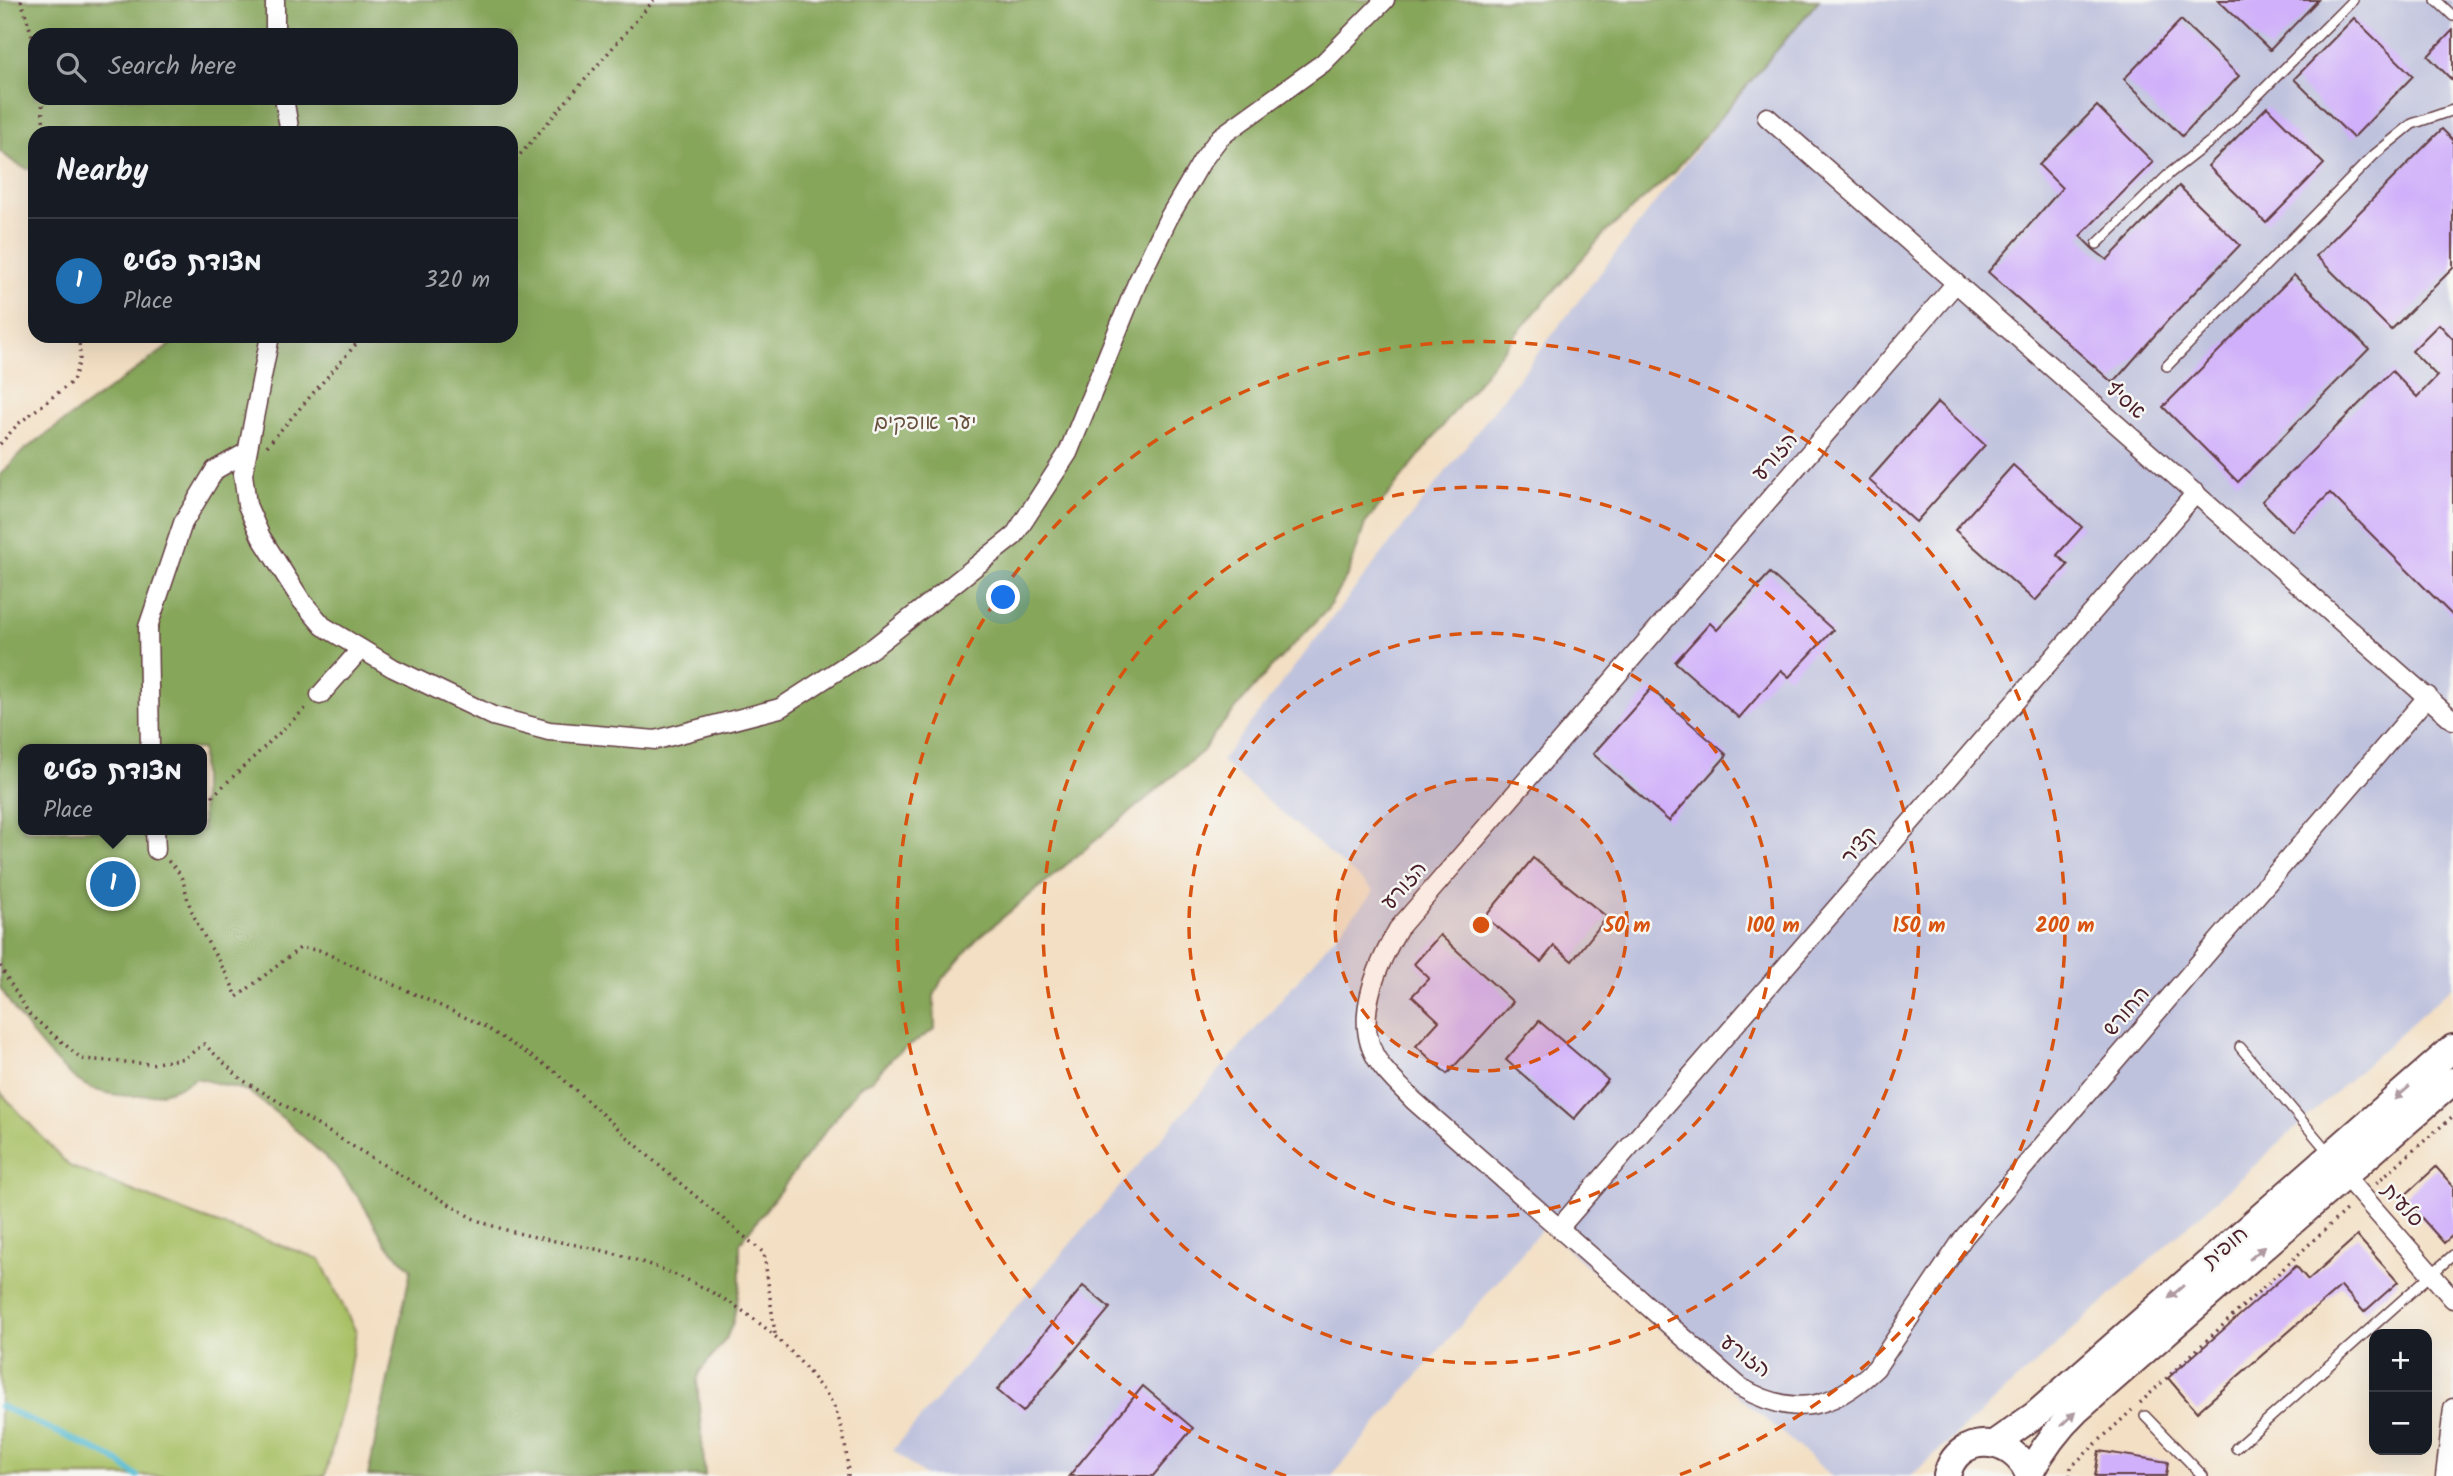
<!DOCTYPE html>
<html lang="en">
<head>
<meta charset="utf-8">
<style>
	body { margin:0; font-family:Kalam,"Playpen Sans Hebrew",sans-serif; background:#242831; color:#f1f3f6 }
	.controls { position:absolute; right:21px; bottom:21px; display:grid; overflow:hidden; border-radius:14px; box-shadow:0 7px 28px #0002 }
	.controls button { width:63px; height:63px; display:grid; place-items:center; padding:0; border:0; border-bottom:2px solid #363941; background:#171b24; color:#f1f3f6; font:35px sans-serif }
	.you { position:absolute; left:1004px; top:598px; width:24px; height:24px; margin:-18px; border:5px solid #fff; border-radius:50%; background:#1a73e8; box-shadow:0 0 0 10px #1a73e833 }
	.badge { display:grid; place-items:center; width:46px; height:46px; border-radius:50%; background:#1f6fb2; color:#fff; font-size:23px; font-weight:700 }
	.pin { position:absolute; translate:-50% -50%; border:4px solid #fff; box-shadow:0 2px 7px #0006 }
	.popup { position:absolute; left:18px; top:744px; width:189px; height:91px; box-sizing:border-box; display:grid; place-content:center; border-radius:14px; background:#171b24; filter:drop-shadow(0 2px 5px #0005); font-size:23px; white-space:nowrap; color:#9ea1a6 }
	.popup b { font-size:26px; color:#f1f3f6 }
	.popup::after { content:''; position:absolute; left:50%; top:100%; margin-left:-14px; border:14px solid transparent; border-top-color:#171b24 }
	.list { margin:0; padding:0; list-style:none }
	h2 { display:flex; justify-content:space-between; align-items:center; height:91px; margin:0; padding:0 28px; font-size:30px }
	h2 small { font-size:23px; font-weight:400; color:#9ea1a6 }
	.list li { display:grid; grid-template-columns:46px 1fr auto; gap:21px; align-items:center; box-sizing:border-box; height:126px; padding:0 28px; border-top:2px solid #363941 }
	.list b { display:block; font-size:26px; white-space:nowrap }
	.list p { margin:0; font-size:23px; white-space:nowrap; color:#9ea1a6 }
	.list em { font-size:23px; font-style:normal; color:#9ea1a6 }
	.icon { flex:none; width:38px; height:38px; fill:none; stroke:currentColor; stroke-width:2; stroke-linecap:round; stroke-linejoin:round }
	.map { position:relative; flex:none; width:2453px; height:1476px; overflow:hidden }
	.search { position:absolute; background:#171b24; box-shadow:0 7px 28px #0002; left:28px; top:28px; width:490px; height:77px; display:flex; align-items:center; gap:18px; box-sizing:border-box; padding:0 24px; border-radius:21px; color:#9ea1a6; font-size:26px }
	.panel { position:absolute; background:#171b24; box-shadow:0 7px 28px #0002; left:28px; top:126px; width:490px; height:217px; border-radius:21px }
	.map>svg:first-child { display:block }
	.industrial { fill:#bfc2dd }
	.green { fill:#a8c065; stroke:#797048; stroke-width:2 }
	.forest { fill:#86a65a; stroke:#686242; stroke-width:2; fill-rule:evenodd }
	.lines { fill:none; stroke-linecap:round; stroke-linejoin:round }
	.stream { stroke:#52bad0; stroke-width:6 }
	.building { fill:#d0b0fa }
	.service-casing { stroke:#633c42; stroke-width:12 }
	.minor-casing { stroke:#633c42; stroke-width:21 }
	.secondary-casing { stroke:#633c42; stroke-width:30 }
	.path { stroke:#633c42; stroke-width:3.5; stroke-dasharray:2 5; stroke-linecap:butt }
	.service { stroke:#fff; stroke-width:9 }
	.minor { stroke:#fff; stroke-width:18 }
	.secondary { stroke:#fff; stroke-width:26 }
	.oneway { fill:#ae9aa0 }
	.ring { fill:none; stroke:#d8530f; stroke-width:3.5; stroke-dasharray:12 9 }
	.labels { text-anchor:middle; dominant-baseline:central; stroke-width:5; stroke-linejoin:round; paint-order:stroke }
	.street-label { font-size:21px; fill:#4a1f2b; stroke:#f6f6f2 }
	.park-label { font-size:21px; fill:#664f3c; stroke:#f6f6f2 }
	.centre { fill:#d8530f; stroke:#f6f6f2; stroke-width:3.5 }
	.ring-label { font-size:21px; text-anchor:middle; font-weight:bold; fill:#d8530f; stroke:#f6f6f2; stroke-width:5; stroke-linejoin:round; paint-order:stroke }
</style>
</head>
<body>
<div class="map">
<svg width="2453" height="1476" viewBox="0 0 2453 1476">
	<rect width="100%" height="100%" fill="#f6f6f2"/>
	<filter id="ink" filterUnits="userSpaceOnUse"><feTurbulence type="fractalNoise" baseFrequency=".0143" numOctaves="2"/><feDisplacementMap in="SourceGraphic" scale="14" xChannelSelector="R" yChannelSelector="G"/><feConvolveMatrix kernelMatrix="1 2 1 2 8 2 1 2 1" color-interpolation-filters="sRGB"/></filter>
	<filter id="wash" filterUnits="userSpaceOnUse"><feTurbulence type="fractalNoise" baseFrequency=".00686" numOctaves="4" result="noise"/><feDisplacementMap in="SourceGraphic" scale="28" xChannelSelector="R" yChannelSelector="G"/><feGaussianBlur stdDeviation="1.57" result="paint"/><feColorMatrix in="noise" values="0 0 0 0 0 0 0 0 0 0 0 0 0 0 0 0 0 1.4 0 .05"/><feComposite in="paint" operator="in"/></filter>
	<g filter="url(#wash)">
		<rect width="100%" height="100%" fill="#f3dfc3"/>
		<polygon class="industrial" points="1819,0 2453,0 2453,986 1911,1476 1832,1476 1543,1228 1332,1476 925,1476 893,1450 1374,891 1221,761 1716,124"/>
		<polygon class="green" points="0,1092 69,1166 196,1216 320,1259 356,1332 344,1400 325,1476 0,1476"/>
		<path class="forest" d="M 0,0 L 1819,0 L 1674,172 L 1605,233 L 1516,334 L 1365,524 L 1349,572 L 1327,610 L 1270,669 L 1214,734 L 1203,751 L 977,939 L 941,981 L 934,996 L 935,1029 L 895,1055 L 871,1081 L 860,1086 L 740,1243 L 740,1285 L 733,1322 L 726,1339 L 700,1371 L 697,1381 L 705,1476 L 368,1476 L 411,1269 L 386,1244 L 361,1201 L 335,1166 L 285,1120 L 248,1091 L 196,1078 C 164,1100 109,1103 77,1080 C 48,1059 18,1018 0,987 L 0,475 L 23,451 L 183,336 L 511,336 L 511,133 L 35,133 L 35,170 C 21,170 10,159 0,151 ZM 35,35 L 511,35 L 511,98 L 35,98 ZM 24,749 L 202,749 L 202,830 L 24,830 Z"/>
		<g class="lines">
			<polyline class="stream" points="0,1406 113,1458 137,1476"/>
		</g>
		<g id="blocks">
			<g class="building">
				<polygon points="2218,0 2318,0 2270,50"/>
				<polygon points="2354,18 2413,76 2353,138 2294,79"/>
				<polygon points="2181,20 2239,76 2182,136 2124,79"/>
				<polygon points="2453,30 2453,81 2428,56"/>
				<polygon points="2097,106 2153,162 2080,236 2093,249 2107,260 2179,186 2240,245 2169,319 2113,383 1988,272 2062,188 2039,165"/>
				<polygon points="2267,107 2324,164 2266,223 2208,166"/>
				<polygon points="2442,129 2453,140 2453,268 2391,330 2316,256"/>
				<polygon points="2294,275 2369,349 2238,482 2163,407"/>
				<polygon points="2439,324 2453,339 2453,616 2330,493 2292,531 2262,501 2392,371 2417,397 2437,376 2412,351"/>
				<polygon points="1938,402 1985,445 1916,522 1869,480"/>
				<polygon points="2013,465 2082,527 2057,555 2068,565 2035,601 1955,530"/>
				<polygon points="1770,573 1833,630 1789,677 1781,670 1739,718 1675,662 1710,623 1717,630"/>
				<polygon points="1651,689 1727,755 1669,821 1593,754"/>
				<polygon points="1533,858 1607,917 1572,961 1554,946 1541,962 1485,917"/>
				<polygon points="1440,935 1513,1002 1447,1074 1416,1046 1439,1021 1412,996 1429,978 1414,964"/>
				<polygon points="1539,1021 1608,1080 1574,1119 1506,1060"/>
				<polygon points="2436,1167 2453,1186 2453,1235 2444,1243 2403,1197"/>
				<polygon points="2357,1236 2398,1282 2364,1312 2341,1286 2197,1412 2168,1378 2296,1266 2308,1280"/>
				<polygon points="1083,1286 1110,1308 1023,1412 997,1390"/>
				<polygon points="1143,1386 1193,1428 1153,1476 1069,1476"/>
				<polygon points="2099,1451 2168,1462 2166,1476 2095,1476"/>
			</g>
		</g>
	</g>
	<g filter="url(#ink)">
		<use href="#blocks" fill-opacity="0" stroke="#633c42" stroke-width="2"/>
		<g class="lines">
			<g class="service-casing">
				<g id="service">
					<polyline points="2436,0 2453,16"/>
					<polyline points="2097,244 2170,173 2216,137 2353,0"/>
					<polyline points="2167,366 2374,155 2412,124 2453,110"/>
					<polyline points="2240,1047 2329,1153"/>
					<polyline points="2145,1416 2203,1476"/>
					<polyline points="2236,1448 2453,1255"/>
				</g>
			</g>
			<g class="minor-casing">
				<g id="minor">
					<polyline points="275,0 275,35"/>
					<polyline points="284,98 290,133"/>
					<polyline points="1767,117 2453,720"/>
					<path d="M 1956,283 L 1398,929 C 1377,966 1350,1023 1380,1064 C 1389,1077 1402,1088 1413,1100 L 1740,1387 C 1794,1418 1832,1410 1876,1368 L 1964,1237 L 2428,696"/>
					<polyline points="270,336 243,474 247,505 261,537 301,600 323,626 393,668 493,716 549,731 656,740 780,708 874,647 1014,536 1068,453 1137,283 1168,219 1202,161 1220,137 1323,63 1385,0"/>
					<polyline points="320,695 361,649"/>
					<polyline points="150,749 148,627 183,523 215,470 247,452"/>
					<polyline points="155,830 156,850"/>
					<polyline points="2345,1176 2453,1299"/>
					<polyline points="1559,1228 2196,493"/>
					<polyline points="2445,1476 2453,1408"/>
				</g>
			</g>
			<g class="secondary-casing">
				<g id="secondary">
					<polyline points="1995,1443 2035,1415 2453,1048"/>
					<path d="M 2029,1474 C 2042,1450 2056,1430 2076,1411 L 2453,1081"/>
					<path d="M 1947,1476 C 1956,1431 2015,1435 2029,1476"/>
				</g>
			</g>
			<g class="path">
				<polyline points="21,0 35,45"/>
				<polyline points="42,98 44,133"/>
				<polyline points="511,165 654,0"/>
				<polyline points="0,444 18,424 73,381 80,360 79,336"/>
				<polyline points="267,446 363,336"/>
				<polyline points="202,806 308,706"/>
				<path d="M 168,861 C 188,879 182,886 191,909 C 203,940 225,966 237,997 L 300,948 L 319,950 L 482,1025 L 553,1070 L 663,1169 L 764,1253 L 775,1334"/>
				<path d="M 0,966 L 29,1014 L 82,1059 L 151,1064 L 185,1058 L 204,1044 L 241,1079 L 472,1218 C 518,1238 568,1241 616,1254 C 693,1276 765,1313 814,1379 C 821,1388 831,1398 835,1409 C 844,1431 847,1452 848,1476"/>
				<polyline points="2376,1183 2453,1116"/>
				<polyline points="2140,1403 2349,1207"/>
				<polyline points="2070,1476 2071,1467 2132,1410"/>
			</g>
			<use href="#service" class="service"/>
			<use href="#minor" class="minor"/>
			<use href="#secondary" class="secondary"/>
		</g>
		<defs><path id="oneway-solid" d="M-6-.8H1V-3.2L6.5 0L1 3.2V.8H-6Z" transform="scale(1.75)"/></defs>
		<g class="oneway">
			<use href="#oneway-solid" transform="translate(2402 1093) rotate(139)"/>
			<use href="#oneway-solid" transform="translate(2257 1253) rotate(-41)"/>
			<use href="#oneway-solid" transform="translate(2176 1292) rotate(139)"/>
			<use href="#oneway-solid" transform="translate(2068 1419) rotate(-43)"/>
		</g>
	</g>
	<circle cx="1481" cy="925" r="146" fill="#d8530f" fill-opacity=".12"/>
	<g class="ring">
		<circle cx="1481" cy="925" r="146"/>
		<circle cx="1481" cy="925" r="292"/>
		<circle cx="1481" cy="925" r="438"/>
		<path d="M1286 1476A584 584 0 1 1 1676 1476"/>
	</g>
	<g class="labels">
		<g class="street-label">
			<text transform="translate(2125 401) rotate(41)">אסיף</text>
			<text transform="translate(1776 457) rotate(-49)">הזורע</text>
			<text transform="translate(1860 846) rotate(-49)">קציר</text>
			<text transform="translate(1405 886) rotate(-49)">הזורע</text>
			<text transform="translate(2127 1012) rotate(-49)">החורש</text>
			<text transform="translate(2402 1206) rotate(48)">סלעית</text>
			<text transform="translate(2226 1248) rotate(-41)">חופית</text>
			<text transform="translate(1745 1357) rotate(37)">הזורע</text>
		</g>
		<g class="park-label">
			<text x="925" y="423">יער אופקים</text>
		</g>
	</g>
	<circle cx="1481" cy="925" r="10" class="centre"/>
	<g class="ring-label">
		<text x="1627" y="932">50 m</text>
		<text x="1773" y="932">100 m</text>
		<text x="1919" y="932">150 m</text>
		<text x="2065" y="932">200 m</text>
	</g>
</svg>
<div class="controls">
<button>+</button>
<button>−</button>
</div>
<div class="you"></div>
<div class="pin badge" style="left:113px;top:884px">1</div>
<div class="popup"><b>מצודת פטיש</b>Place</div>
<div class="search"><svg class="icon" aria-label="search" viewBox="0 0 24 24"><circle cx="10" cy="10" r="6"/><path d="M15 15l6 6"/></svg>Search here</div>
<section class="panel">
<h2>Nearby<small></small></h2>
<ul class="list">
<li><span class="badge">1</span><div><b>מצודת פטיש</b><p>Place</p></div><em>320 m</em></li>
</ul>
</section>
</div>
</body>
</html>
